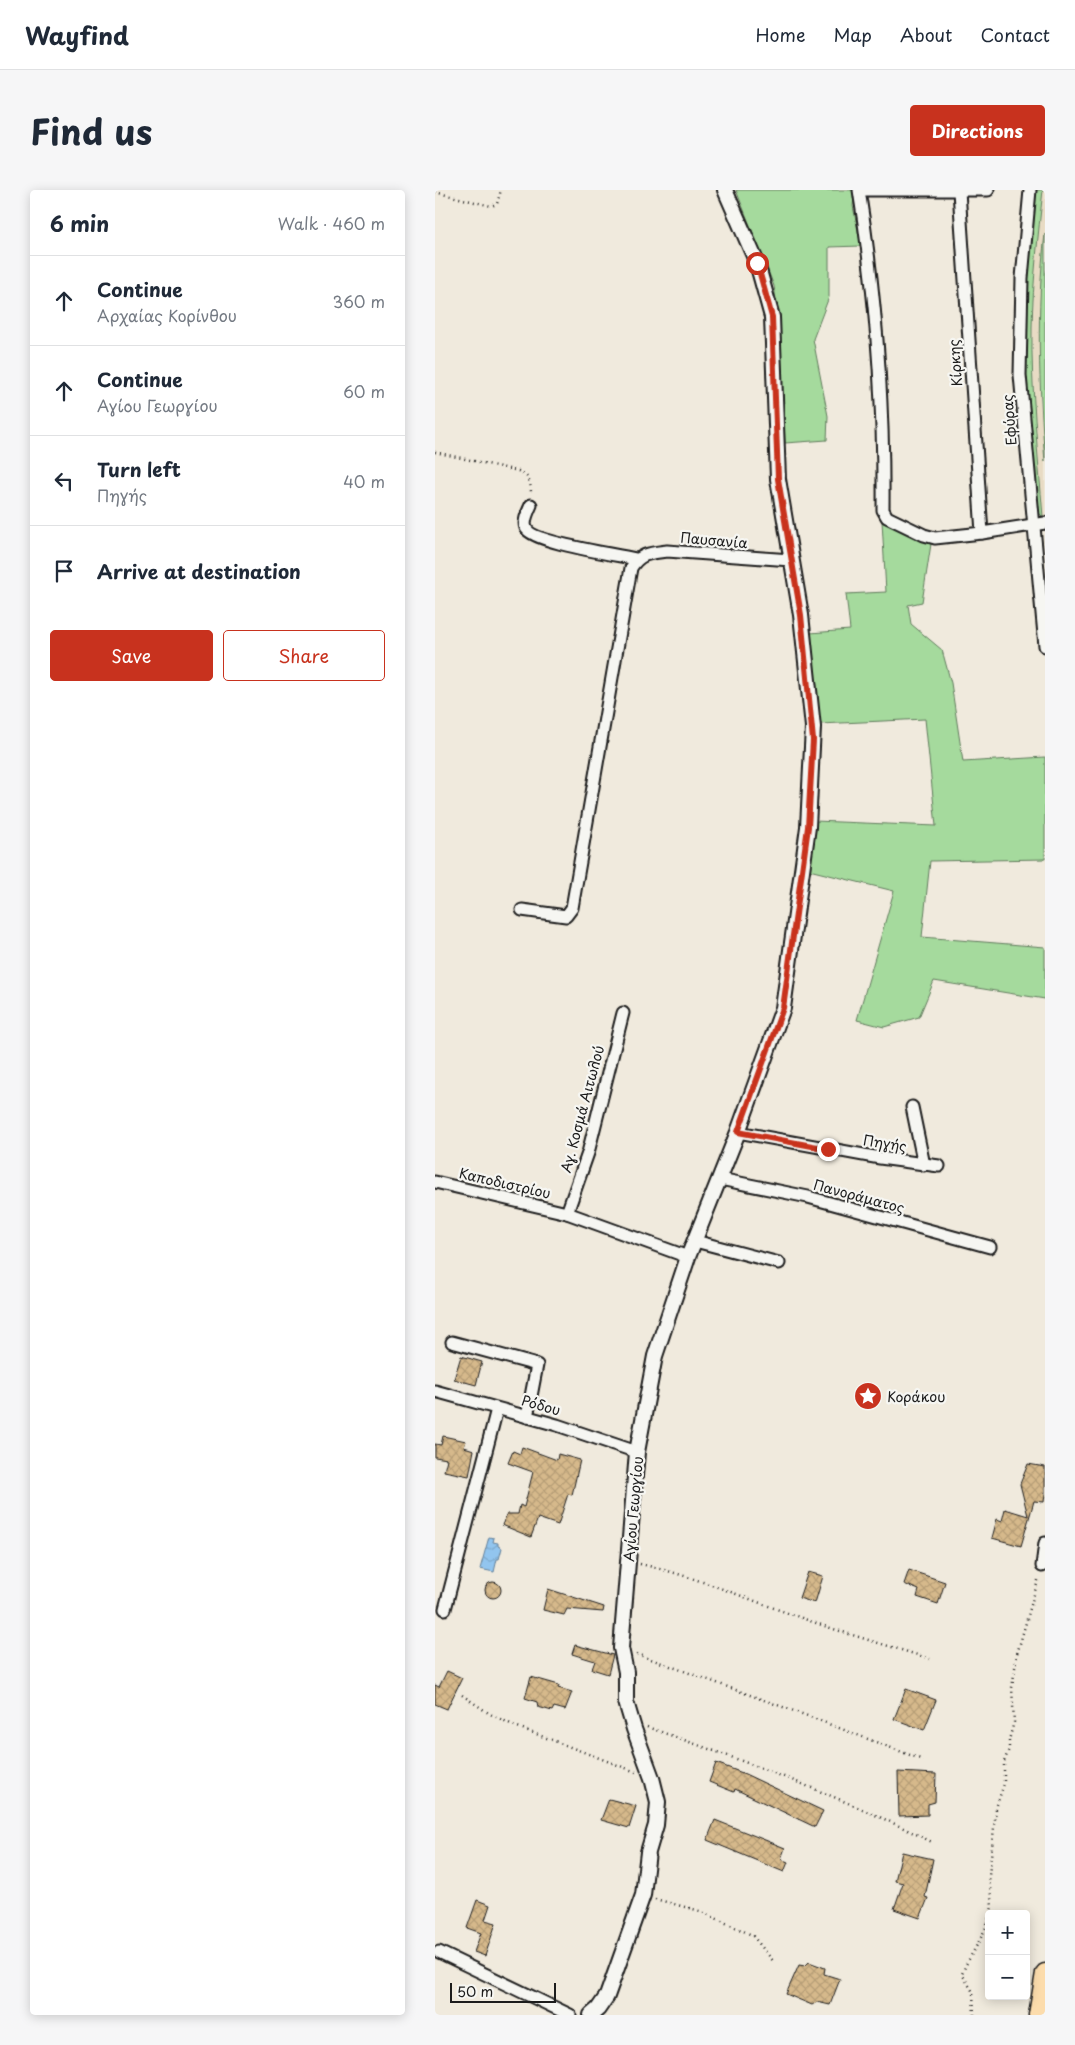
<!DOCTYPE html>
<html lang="en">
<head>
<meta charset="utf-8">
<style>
	body { margin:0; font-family:"Playpen Sans",sans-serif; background:#f6f6f7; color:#1f2937 }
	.controls { position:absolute; right:15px; bottom:15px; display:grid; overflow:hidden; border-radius:5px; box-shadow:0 2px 12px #0003 }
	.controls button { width:45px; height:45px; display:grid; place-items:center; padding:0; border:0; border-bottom:1px solid #e0e1e3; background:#fff; color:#1f2937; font:25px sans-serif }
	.scale { position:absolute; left:15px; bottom:12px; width:106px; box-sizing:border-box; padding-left:5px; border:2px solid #1c1c1c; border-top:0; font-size:14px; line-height:18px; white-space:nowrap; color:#1c1c1c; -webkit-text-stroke:4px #f6f6f2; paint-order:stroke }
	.stop { position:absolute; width:15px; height:15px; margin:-11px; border:4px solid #c8321e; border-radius:50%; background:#fff }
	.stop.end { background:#c8321e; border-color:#fff; box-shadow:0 1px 5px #0008 }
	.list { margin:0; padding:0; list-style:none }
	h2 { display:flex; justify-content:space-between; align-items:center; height:65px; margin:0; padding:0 20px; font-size:21px }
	h2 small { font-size:16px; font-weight:400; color:#747a83 }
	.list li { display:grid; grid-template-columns:32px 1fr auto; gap:15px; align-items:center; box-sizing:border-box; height:90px; padding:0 20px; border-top:1px solid #e0e1e3 }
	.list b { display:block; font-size:19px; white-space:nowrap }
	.list p { margin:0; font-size:16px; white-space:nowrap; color:#747a83 }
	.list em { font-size:16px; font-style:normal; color:#747a83 }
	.actions { display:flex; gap:10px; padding:15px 20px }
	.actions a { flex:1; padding:11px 0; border:1px solid #c8321e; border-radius:5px; text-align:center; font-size:18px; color:#c8321e }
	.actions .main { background:#c8321e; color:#fff }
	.icon { flex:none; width:28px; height:28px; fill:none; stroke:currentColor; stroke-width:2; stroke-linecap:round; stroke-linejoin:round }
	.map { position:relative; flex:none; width:610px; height:1825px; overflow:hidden; border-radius:5px }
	header { display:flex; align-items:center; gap:30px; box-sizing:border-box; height:70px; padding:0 25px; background:#fff; border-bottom:1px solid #e0e1e3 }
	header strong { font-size:24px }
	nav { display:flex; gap:28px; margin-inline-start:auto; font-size:18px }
	.intro { display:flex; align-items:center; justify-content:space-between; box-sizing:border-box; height:120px; padding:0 30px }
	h1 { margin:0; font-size:35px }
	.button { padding:12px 22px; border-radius:5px; background:#c8321e; color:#fff; font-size:18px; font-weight:700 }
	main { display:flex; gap:30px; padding:0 30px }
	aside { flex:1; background:#fff; border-radius:5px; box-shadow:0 2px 12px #0003 }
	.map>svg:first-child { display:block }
	.built { fill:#e8dbc4 }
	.grass { fill:#a5da9d; stroke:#607b5c }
	.water { fill:url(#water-waves); stroke:#63819b }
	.building { fill:url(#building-cross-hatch); stroke:#1c1c1c }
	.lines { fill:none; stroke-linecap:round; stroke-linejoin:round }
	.minor-casing { stroke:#1c1c1c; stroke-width:15 }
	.tertiary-casing { stroke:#1c1c1c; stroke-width:18 }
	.primary-casing { stroke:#1c1c1c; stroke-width:21 }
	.path { stroke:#1c1c1c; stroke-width:2.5; stroke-dasharray:1 4; stroke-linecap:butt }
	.minor { stroke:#f6f6f2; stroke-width:11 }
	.tertiary { stroke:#f6f6f2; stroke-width:14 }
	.primary { stroke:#fcdcac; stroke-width:18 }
	.route { stroke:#c8321e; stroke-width:6 }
	.labels { text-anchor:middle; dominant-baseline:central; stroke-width:4.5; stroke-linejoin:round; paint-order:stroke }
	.street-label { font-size:14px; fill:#1c1c1c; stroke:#f6f6f2 }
	.poi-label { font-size:14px; fill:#1c1c1c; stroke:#f6f6f2; text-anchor:start }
</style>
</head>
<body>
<header>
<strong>Wayfind</strong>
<nav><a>Home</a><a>Map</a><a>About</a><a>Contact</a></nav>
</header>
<div class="intro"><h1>Find us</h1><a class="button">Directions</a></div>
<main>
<aside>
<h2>6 min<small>Walk · 460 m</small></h2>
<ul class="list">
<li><svg class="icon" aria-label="ahead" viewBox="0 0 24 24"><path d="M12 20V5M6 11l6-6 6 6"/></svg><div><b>Continue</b><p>Αρχαίας Κορίνθου</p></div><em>360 m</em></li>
<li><svg class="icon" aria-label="ahead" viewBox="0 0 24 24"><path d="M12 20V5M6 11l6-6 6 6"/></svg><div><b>Continue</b><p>Αγίου Γεωργίου</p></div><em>60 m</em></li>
<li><svg class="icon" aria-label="left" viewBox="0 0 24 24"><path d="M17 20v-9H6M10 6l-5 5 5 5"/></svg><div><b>Turn left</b><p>Πηγής</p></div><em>40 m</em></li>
<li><svg class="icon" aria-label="arrive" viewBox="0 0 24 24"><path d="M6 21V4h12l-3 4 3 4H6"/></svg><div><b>Arrive at destination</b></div></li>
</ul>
<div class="actions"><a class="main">Save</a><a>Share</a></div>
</aside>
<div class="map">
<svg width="610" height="1825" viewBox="0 0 610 1825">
	<defs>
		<pattern id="water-waves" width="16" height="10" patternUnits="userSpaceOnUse" patternTransform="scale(1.25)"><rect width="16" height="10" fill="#92c5ef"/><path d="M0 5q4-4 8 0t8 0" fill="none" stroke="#7da9cc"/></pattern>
		<pattern id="building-cross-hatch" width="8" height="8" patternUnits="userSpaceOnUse" patternTransform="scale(1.25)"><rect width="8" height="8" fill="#d6b98b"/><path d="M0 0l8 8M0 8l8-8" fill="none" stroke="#b79e77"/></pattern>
	</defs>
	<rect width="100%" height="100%" fill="#f0eadd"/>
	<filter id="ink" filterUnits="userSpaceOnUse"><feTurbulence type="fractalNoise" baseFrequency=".02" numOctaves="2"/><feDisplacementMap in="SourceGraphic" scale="10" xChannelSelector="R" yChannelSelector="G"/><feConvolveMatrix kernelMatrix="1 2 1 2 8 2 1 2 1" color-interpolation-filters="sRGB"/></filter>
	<g filter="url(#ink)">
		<polygon class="built" points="608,0 610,0 610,44 604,138 605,210 610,272 610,327 608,327 599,211 597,138 601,65"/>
		<g class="grass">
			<polygon points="301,0 420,0 418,16 426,56 394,57 394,107 378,149 393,226 392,250 350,253 345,136 339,96"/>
			<path d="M 600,0 L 608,0 C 603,46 598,91 597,137 C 596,200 603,264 608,327 L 602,321 L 592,212 L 591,138 L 593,80 Z"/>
			<path d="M 610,44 L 610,272 C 604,196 601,120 610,44 Z"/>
			<polygon points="447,331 496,354 487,412 473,415 476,434 507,460 516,493 528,572 610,567 610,669 495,671 487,747 610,757 610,809 499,791 484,827 449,837 422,830 459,701 374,680 380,631 501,636 490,529 385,534 375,443 415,440 411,404 451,402"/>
		</g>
		<polygon class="water" points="54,1347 59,1348 58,1352 63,1353 63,1356 67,1358 64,1369 62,1369 59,1382 45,1379"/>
		<g class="building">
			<polygon points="26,1166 47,1172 41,1195 19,1189"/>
			<polygon points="8,1246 31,1251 29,1257 39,1260 34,1286 9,1281 12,1269 0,1267 0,1254 6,1255"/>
			<polygon points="87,1257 122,1270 123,1264 145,1270 137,1305 133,1304 123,1335 103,1328 96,1347 67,1335 72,1324 83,1324 85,1315 89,1317 98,1282 73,1273 78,1261 85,1264"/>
			<polygon points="593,1274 610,1277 610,1303 609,1312 599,1311 586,1356 557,1348 562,1329 567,1331 570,1319 593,1326 585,1294"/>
			<polygon points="474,1380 510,1392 503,1414 482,1407 484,1400 469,1394"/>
			<polygon points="373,1382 388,1386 380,1413 364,1408"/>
			<circle cx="58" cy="1400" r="8"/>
			<polygon points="113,1399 169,1417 168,1422 132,1419 129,1425 108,1420"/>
			<polygon points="140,1455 178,1465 173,1484 157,1479 160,1471 137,1464"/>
			<polygon points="12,1481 27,1488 12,1519 0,1514 0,1495 4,1497"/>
			<polygon points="96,1487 124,1495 123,1498 137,1502 130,1520 119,1517 117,1521 103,1517 102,1512 90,1508"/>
			<polygon points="471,1499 501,1510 489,1540 459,1529"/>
			<polygon points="281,1573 310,1584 388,1621 380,1637 300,1599 299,1602 274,1592"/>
			<polygon points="463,1582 501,1584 500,1612 493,1614 493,1625 464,1626"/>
			<polygon points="174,1609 201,1616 194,1638 166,1630"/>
			<polygon points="280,1630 350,1658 346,1669 353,1672 349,1682 272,1650"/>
			<polygon points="467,1662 498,1669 490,1707 493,1708 485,1728 459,1719 468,1693 460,1691"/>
			<polygon points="42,1710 55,1715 50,1730 61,1733 50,1766 39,1762 46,1743 32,1738"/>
			<polygon points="374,1772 390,1778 389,1784 405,1789 395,1815 382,1812 377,1815 351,1804 364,1775 370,1776"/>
		</g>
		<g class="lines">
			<g class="minor-casing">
				<g id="minor">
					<path d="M 553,0 L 424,0 C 441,106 449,212 448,320 L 452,327 L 489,345 L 500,348 L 547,343 L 610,333"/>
					<polyline points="595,0 587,88 585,185 610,456"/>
					<polyline points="524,1 547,343"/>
					<path d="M 96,315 C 93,322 88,331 91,338 C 96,352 183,365 201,369"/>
					<path d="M 87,720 L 131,726 L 137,718 L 196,378 C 205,363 216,363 232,361 L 356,370"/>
					<polyline points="477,917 489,975"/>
					<polyline points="303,942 445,968 504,976"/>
					<polyline points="285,989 373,1007 555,1057"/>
					<polyline points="0,992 132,1023 253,1067"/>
					<polyline points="132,1023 153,963 188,823"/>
					<polyline points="260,1051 344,1073"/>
					<polyline points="17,1152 102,1175 92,1227"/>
					<polyline points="0,1201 122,1235 202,1262"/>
					<polyline points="607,1376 610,1353"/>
					<polyline points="10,1419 62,1219"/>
					<polyline points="4,1762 135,1825"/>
				</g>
			</g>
			<g class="tertiary-casing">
				<polyline id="tertiary" points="156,1825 163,1819 172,1806 208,1705 213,1662 221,1635 223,1612 217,1588 199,1539 191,1512 191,1482 186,1458 202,1262 220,1166 253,1067 303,942 348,818 373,637 378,537 366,425 343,289 337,127 322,73 290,0"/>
			</g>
			<g class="primary-casing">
				<polyline id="primary" points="603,1825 610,1783"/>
			</g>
			<g class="path">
				<polyline points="0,2 56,16 62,14 66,0"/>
				<path d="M 0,262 L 83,281 C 94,286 95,290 96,302"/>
				<path d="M 205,1374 C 260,1386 312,1409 364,1427 C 407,1443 452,1455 495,1469"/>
				<polyline points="202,1464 370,1525 488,1570"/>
				<polyline points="27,1505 55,1524 80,1536 201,1582"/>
				<path d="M 212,1537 C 309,1571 406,1606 497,1652"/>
				<polyline points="220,1709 265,1721 317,1745 339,1772"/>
				<polyline points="555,1724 557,1717 554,1686 561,1618 569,1594 569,1572 574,1559 574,1550 579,1532 577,1498 582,1464 604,1387"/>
				<path d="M 539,1825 L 538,1802 L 527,1784 C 535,1764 548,1749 554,1728"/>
			</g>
			<use href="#minor" class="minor"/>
			<use href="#tertiary" class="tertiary"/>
			<use href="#primary" class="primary"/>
		</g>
	</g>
	<g class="lines" filter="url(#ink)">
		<polyline class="route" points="322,73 337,127 343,289 366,425 378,550 373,637 348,818 303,942 393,959"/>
	</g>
	<defs>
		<g id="sight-disc" transform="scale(1.4375)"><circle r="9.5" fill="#c8321e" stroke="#f6f6f2"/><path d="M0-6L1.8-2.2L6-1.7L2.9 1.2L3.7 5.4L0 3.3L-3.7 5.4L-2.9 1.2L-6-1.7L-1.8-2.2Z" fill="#fff"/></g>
	</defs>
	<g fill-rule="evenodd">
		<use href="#sight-disc" x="433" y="1206"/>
	</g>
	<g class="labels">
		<g class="street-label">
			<text transform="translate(520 173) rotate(-94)">Κίρκης</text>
			<text transform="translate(574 230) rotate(-95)">Εφύρας</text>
			<text transform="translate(279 350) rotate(5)">Παυσανία</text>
			<text transform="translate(147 919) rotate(-75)">Αγ. Κοσμά Αιτωλού</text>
			<text transform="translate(450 953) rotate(9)">Πηγής</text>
			<text transform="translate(70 993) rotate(13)">Καποδιστρίου</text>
			<text transform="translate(424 1006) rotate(15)">Πανοράματος</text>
			<text transform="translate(106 1215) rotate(16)">Ρόδου</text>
			<text transform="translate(198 1319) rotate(-85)">Αγίου Γεωργίου</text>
		</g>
		<g class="poi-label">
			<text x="452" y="1206">Κοράκου</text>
		</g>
	</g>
</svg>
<div class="controls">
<button>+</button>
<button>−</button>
</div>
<div class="scale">50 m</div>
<div class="stop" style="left:322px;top:73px"></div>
<div class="stop end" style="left:393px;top:959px"></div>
</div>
</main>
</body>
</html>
